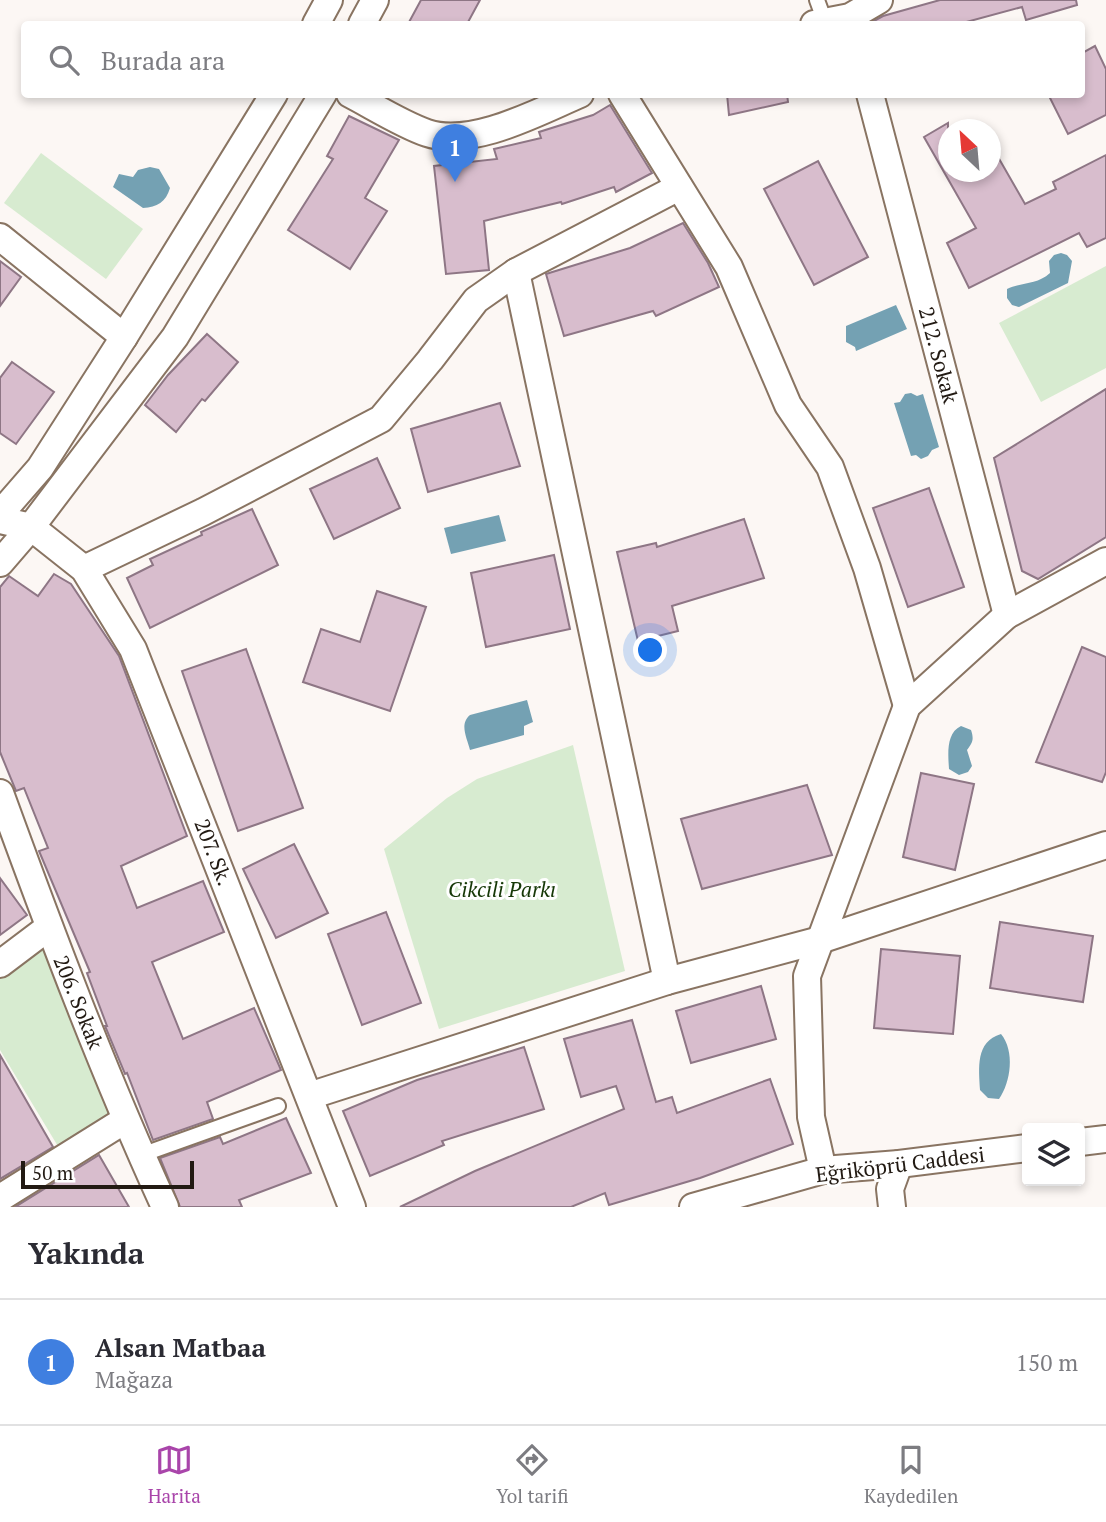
<!DOCTYPE html>
<html lang="tr">
<head>
<meta charset="utf-8">
<style>
	body { margin:0; font-family:"PT Serif",serif; background:#f7f7f7; color:#2b2b33 }
	.controls { position:absolute; right:21px; bottom:21px; display:grid; overflow:hidden; border-radius:7px; box-shadow:0 4px 10px #0003 }
	.controls button { width:63px; height:63px; display:grid; place-items:center; padding:0; border:0; border-bottom:2px solid #e1e1e2; background:#fff; color:#2b2b33; font:35px sans-serif }
	.compass { position:absolute; left:938px; top:119px; width:63px; height:63px; border-radius:50%; background:#fff; box-shadow:0 4px 10px #0003; rotate:334deg }
	.scale { position:absolute; left:21px; bottom:18px; width:173px; box-sizing:border-box; padding-left:7px; border:4px solid #221a13; border-top:0; font-size:19px; line-height:24px; white-space:nowrap; color:#221a13; -webkit-text-stroke:5px #fff; paint-order:stroke }
	.you { position:absolute; left:651px; top:651px; width:24px; height:24px; margin:-18px; border:5px solid #fff; border-radius:50%; background:#1a73e8; box-shadow:0 0 0 10px #1a73e833 }
	.badge { display:grid; place-items:center; width:46px; height:46px; border-radius:50%; background:#a945aa; color:#fff; font-size:23px; font-weight:700 }
	.pin { position:absolute; translate:-50% -58px; filter:drop-shadow(0 2px 4px #0008) }
	.pin::after { content:''; position:absolute; top:37px; width:24px; height:21px; background:inherit; clip-path:polygon(0 0,100% 0,50% 100%) }
	.list { margin:0; padding:0; list-style:none }
	h2 { display:flex; justify-content:space-between; align-items:center; height:91px; margin:0; padding:0 28px; font-size:30px }
	h2 small { font-size:23px; font-weight:400; color:#7c7c81 }
	.list li { display:grid; grid-template-columns:46px 1fr auto; gap:21px; align-items:center; box-sizing:border-box; height:126px; padding:0 28px; border-top:2px solid #e1e1e2 }
	.list b { display:block; font-size:26px; white-space:nowrap }
	.list p { margin:0; font-size:23px; white-space:nowrap; color:#7c7c81 }
	.list em { font-size:23px; font-style:normal; color:#7c7c81 }
	.icon { flex:none; width:38px; height:38px; fill:none; stroke:currentColor; stroke-width:2; stroke-linecap:round; stroke-linejoin:round }
	.map { position:relative; flex:none; width:1106px; height:1207px; overflow:hidden }
	.search { position:absolute; background:#fff; box-shadow:0 4px 10px #0003; left:21px; right:21px; top:21px; height:77px; display:flex; align-items:center; gap:18px; box-sizing:border-box; padding:0 24px; border-radius:7px; color:#7c7c81; font-size:26px }
	.sheet { height:217px; background:#fff }
	nav { display:flex; justify-content:space-around; align-items:center; box-sizing:border-box; height:98px; border-top:2px solid #e1e1e2; background:#fff; font-size:19px; color:#7c7c81 }
	nav a { display:grid; justify-items:center; gap:4px }
	nav .on { color:#a945aa }
	.map>svg:first-child { display:block }
	.green { fill:#d7ebd0 }
	.water { fill:#74a1b3 }
	.building { fill:#d8bdcd; stroke:#8e7685; stroke-width:2 }
	.lines { fill:none; stroke-linecap:round; stroke-linejoin:round }
	.lane-casing { stroke:#897462; stroke-width:18 }
	.street-casing { stroke:#897462; stroke-width:30 }
	.lane { stroke:#fff; stroke-width:14 }
	.street { stroke:#fff; stroke-width:26 }
	.labels { text-anchor:middle; dominant-baseline:central; stroke-width:6; stroke-linejoin:round; paint-order:stroke }
	.street-label { font-size:21px; fill:#221a13; stroke:#fff }
	.park-label { font-size:21px; font-style:italic; fill:#163807; stroke:#fff }
</style>
</head>
<body>
<div class="map">
<svg width="1106" height="1207" viewBox="0 0 1106 1207">
	<rect width="100%" height="100%" fill="#fcf7f4"/>
	<g class="green">
		<polygon points="41,153 143,229 106,279 4,203"/>
		<polygon points="1106,266 1106,368 1041,402 999,323"/>
		<polygon points="573,745 625,971 439,1029 384,849 447,798 477,779"/>
		<polygon points="47,933 119,1117 62,1153 0,1050 0,969"/>
	</g>
	<g class="water">
		<path d="M 150,167 L 159,169 L 170,188 C 166,202 157,207 143,208 L 113,187 L 119,174 L 133,177 L 138,170 Z"/>
		<path d="M 1061,253 L 1067,255 L 1072,261 L 1068,283 L 1019,307 L 1012,305 L 1007,298 L 1007,289 C 1022,282 1037,285 1050,273 L 1049,261 L 1054,255 Z"/>
		<polygon points="896,305 907,329 856,351 855,347 846,342 846,326"/>
		<polygon points="911,393 917,396 923,394 939,447 932,450 928,456 921,459 916,455 911,456 894,403 900,402 905,394"/>
		<polygon points="499,515 506,541 451,554 444,528"/>
		<path d="M 527,700 L 533,722 L 524,726 L 524,735 L 470,750 C 467,738 459,724 470,715 Z"/>
		<path d="M 961,726 L 971,730 C 974,739 973,742 967,750 L 972,766 L 968,772 L 959,775 L 949,769 C 948,754 946,733 961,726 Z"/>
		<path d="M 1001,1034 C 1015,1051 1011,1082 999,1099 L 988,1098 L 980,1090 C 979,1068 975,1042 1001,1034 Z"/>
	</g>
	<g class="building">
		<polygon points="421,0 480,0 467,24 408,24"/>
		<polygon points="940,0 1076,0 1077,5 1026,20 1022,7 959,24 873,24 872,22 883,16"/>
		<polygon points="1095,46 1106,69 1106,115 1068,134 1048,94 1082,94 1082,53"/>
		<polygon points="727,94 787,94 788,102 729,115"/>
		<polygon points="610,105 652,173 616,192 614,187 562,204 561,202 484,221 489,270 446,274 434,166 497,159 494,149 541,138 539,132 593,115"/>
		<polygon points="349,116 399,140 365,198 387,211 350,269 288,230 333,159 327,156"/>
		<polygon points="948,123 948,172 990,172 990,143 1025,204 1056,189 1053,182 1106,155 1106,238 1087,247 1079,233 969,288 947,243 976,228 924,137"/>
		<polygon points="818,161 868,257 814,285 764,189"/>
		<polygon points="683,223 708,263 719,287 656,316 653,311 564,336 546,274 630,248"/>
		<polygon points="0,261 21,277 0,306"/>
		<polygon points="207,334 238,362 205,401 202,399 176,432 145,405 168,375"/>
		<polygon points="12,362 54,392 16,444 0,433 0,378"/>
		<polygon points="1106,389 1106,537 1038,579 1022,571 994,458"/>
		<polygon points="500,403 520,466 428,492 411,429"/>
		<polygon points="377,458 400,508 334,539 310,489"/>
		<polygon points="929,488 964,587 908,607 873,508"/>
		<polygon points="252,509 278,565 150,628 127,578 153,565 150,559 202,535 201,532"/>
		<polygon points="744,519 764,578 672,606 678,631 638,641 617,552 656,543 657,547"/>
		<polygon points="554,555 570,629 486,647 471,573"/>
		<polygon points="54,574 71,584 119,656 187,836 121,866 137,908 203,881 224,932 152,962 183,1039 254,1008 281,1070 207,1102 213,1119 153,1140 127,1073 125,1074 105,1026 107,1026 87,973 90,972 39,851 48,848 24,788 16,791 0,752 0,587 9,576 38,596"/>
		<polygon points="377,591 426,607 390,711 303,682 321,629 360,642"/>
		<polygon points="1082,647 1106,657 1106,772 1102,782 1036,762"/>
		<polygon points="246,649 303,808 238,831 182,671"/>
		<polygon points="921,773 974,784 955,870 903,857"/>
		<polygon points="807,785 832,855 702,889 681,819"/>
		<polygon points="294,844 328,913 276,938 243,869"/>
		<polygon points="0,878 27,915 0,935"/>
		<polygon points="386,912 421,1003 362,1025 328,934"/>
		<polygon points="1000,922 1093,936 1083,1002 990,988"/>
		<polygon points="881,949 960,956 953,1034 874,1028"/>
		<polygon points="761,986 776,1039 691,1063 676,1011"/>
		<polygon points="632,1020 656,1102 672,1097 677,1113 770,1079 793,1144 700,1178 609,1205 605,1193 571,1207 400,1207 475,1171 624,1109 616,1086 581,1097 564,1039"/>
		<polygon points="524,1047 544,1109 442,1141 444,1145 370,1176 343,1111 417,1080"/>
		<polygon points="0,1055 53,1147 0,1179"/>
		<polygon points="286,1118 311,1173 239,1200 242,1207 180,1207 160,1158 220,1137 223,1144"/>
		<polygon points="99,1155 129,1207 15,1207"/>
	</g>
	<g class="lines">
		<g class="lane-casing">
			<g id="lane">
				<polyline points="817,0 825,22"/>
				<polyline points="141,1155 278,1106"/>
			</g>
		</g>
		<g class="street-casing">
			<g id="street">
				<polyline points="316,24 329,0"/>
				<polyline points="362,24 375,0"/>
				<polyline points="814,24 850,17 879,0"/>
				<path d="M 350,94 C 373,106 403,125 427,133 C 472,148 538,112 580,94"/>
				<polyline points="622,94 729,267 788,405 830,467 867,568 907,706"/>
				<polyline points="870,94 1007,615"/>
				<polyline points="0,237 124,337"/>
				<polyline points="516,272 667,981"/>
				<polyline points="0,514 40,468 124,337 274,94"/>
				<polyline points="0,520 31,527 84,569 133,649 352,1207"/>
				<polyline points="0,563 31,527 175,337 323,94"/>
				<polyline points="84,569 203,512 381,419 430,360 476,300 516,272 679,187"/>
				<path d="M 0,793 C 51,933 103,1072 165,1207"/>
				<polyline points="0,964 49,927"/>
				<polyline points="309,1096 667,981 820,940 1106,845"/>
				<polyline points="1080,1142 1106,1139"/>
				<polyline points="823,1170 811,1117 807,976 907,706 1007,615 1106,561"/>
				<polyline points="0,1198 125,1120"/>
				<polyline points="693,1207 823,1170 899,1164 1027,1148"/>
				<polyline points="892,1207 890,1189 899,1164"/>
			</g>
		</g>
		<use href="#lane" class="lane"/>
		<use href="#street" class="street"/>
	</g>
	<g class="labels">
		<g class="street-label">
			<text transform="translate(939 355) rotate(75)">212. Sokak</text>
			<text transform="translate(214 852) rotate(69)">207. Sk.</text>
			<text transform="translate(79 1002) rotate(68)">206. Sokak</text>
			<text transform="translate(900 1164) rotate(-7)">Eğriköprü Caddesi</text>
		</g>
		<g class="park-label">
			<text x="502" y="889">Cikcili Parkı</text>
		</g>
	</g>
</svg>
<div class="controls">
<button><svg class="icon" aria-label="layers" viewBox="0 0 24 24"><path d="M12 4l9 5-9 5-9-5zM3 14l9 5 9-5"/></svg></button>
</div>
<svg class="compass" viewBox="-18 -18 36 36"><path d="M0-13l5 13h-10z" fill="#e53935"/><path d="M0 13l5-13h-10z" fill="#7c7c81"/></svg>
<div class="scale">50 m</div>
<div class="you"></div>
<div class="pin badge" style="left:455px;top:182px;background:#3f7fe0">1</div>
<div class="search"><svg class="icon" aria-label="search" viewBox="0 0 24 24"><circle cx="10" cy="10" r="6"/><path d="M15 15l6 6"/></svg>Burada ara</div>
</div>
<section class="sheet">
<h2>Yakında<small></small></h2>
<ul class="list">
<li><span class="badge" style="background:#3f7fe0">1</span><div><b>Alsan Matbaa</b><p>Mağaza</p></div><em>150 m</em></li>
</ul>
</section>
<nav>
<a class="on"><svg class="icon" aria-label="map" viewBox="0 0 24 24"><path d="M3 6l6-2 6 2 6-2v14l-6 2-6-2-6 2zM9 4v14M15 6v14"/></svg>Harita</a>
<a><svg class="icon" aria-label="directions" viewBox="0 0 24 24"><path d="M12 3l9 9-9 9-9-9zM9 14v-3h6M13 9l2 2-2 2"/></svg>Yol tarifi</a>
<a><svg class="icon" aria-label="saved" viewBox="0 0 24 24"><path d="M7 4h10v16l-5-4-5 4z"/></svg>Kaydedilen</a>
</nav>
</body>
</html>
